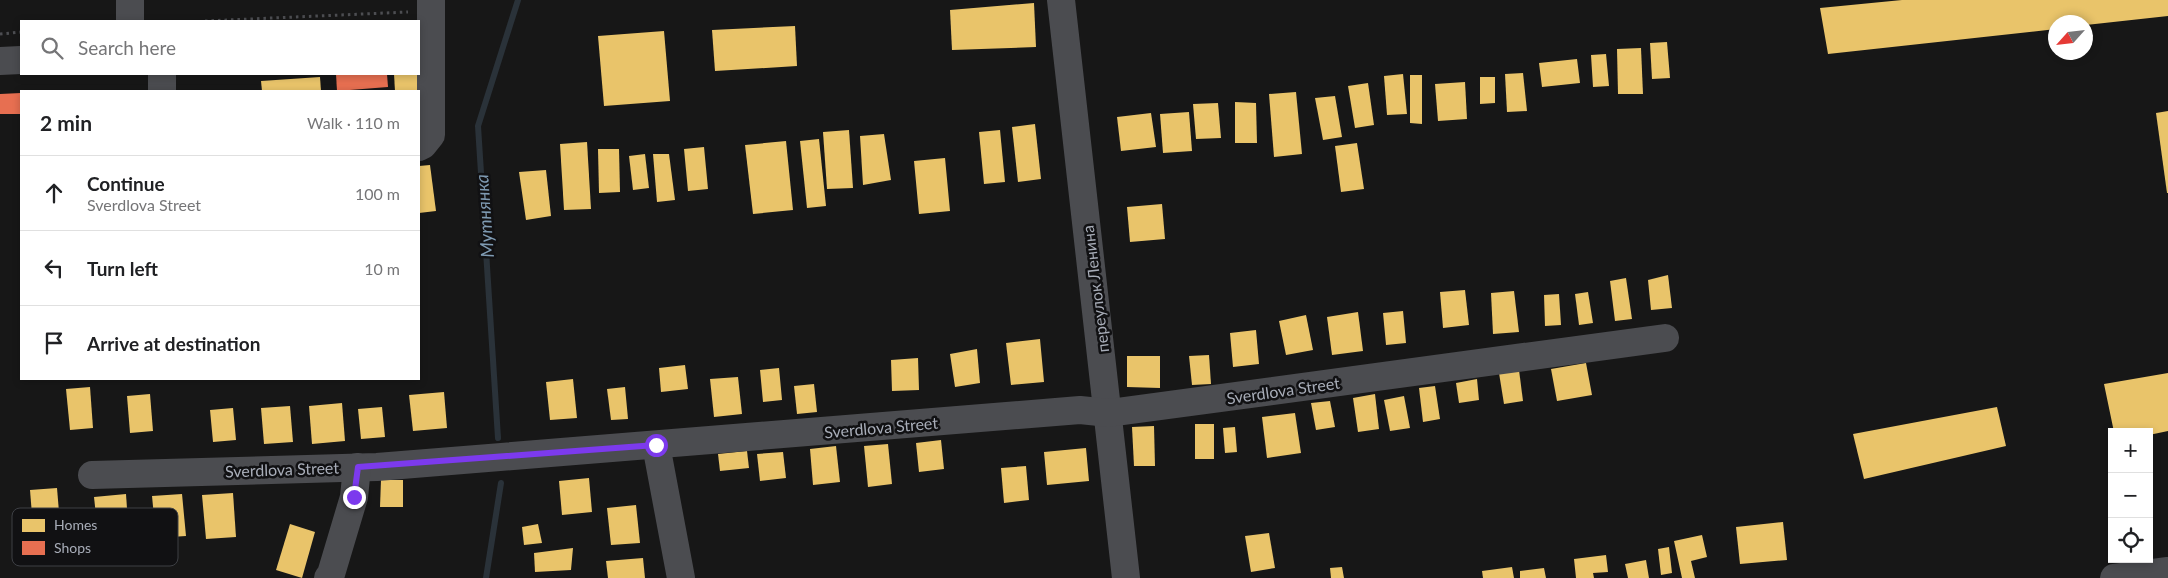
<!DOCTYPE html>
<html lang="en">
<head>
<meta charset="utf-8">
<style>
	body { margin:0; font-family:Lato,sans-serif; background:#f2f2f2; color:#202124 }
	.controls { position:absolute; right:15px; bottom:15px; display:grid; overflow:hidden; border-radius:0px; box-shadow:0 2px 8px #0003 }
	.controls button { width:45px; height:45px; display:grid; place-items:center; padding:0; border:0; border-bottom:1px solid #e0e0e0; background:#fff; color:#202124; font:25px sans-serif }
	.compass { position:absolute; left:2048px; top:15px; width:45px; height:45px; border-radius:50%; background:#fff; box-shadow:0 2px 8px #0003; rotate:243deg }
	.stop { position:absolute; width:15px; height:15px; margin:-11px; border:4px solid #7c3aed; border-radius:50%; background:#fff }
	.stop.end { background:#7c3aed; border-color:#fff; box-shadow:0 1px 5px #0008 }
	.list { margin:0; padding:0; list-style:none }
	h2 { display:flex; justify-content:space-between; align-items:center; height:65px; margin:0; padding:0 20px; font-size:21px }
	h2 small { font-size:16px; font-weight:400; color:#757577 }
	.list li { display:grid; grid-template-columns:32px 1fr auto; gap:15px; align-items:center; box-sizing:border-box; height:75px; padding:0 20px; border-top:1px solid #e0e0e0 }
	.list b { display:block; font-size:19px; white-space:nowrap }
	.list p { margin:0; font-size:16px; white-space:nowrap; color:#757577 }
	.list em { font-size:16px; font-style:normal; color:#757577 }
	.icon { flex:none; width:28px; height:28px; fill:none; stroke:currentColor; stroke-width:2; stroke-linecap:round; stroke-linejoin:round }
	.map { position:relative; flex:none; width:2168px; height:578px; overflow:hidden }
	.search { position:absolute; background:#fff; box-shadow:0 2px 8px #0003; left:20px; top:20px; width:400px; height:55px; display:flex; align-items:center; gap:12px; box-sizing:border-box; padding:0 18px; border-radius:0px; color:#757577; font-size:19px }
	.panel { position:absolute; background:#fff; box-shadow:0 2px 8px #0003; left:20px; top:90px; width:400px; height:290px; border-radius:0px }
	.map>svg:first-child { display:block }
	.homes { fill:#e9c46a }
	.shops { fill:#e76f51 }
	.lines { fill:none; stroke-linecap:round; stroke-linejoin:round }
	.stream { stroke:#2a3239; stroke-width:6 }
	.path { stroke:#4d4e52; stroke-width:3; stroke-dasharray:2.5 4; stroke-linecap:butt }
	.minor { stroke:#4b4c50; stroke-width:28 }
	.route { stroke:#7c3aed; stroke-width:6 }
	.labels { text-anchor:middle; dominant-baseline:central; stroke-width:5; stroke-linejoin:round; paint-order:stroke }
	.street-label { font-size:16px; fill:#a8adb8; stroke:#111113 }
	.water-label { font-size:18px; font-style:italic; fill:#7f9bb3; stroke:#111113 }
	.key { fill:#111113; stroke:#3e4045; stroke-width:1 }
	.key-label { font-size:14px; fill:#a8adb8 }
</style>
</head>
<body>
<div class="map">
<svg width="2168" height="578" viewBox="0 0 2168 578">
	<rect width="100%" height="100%" fill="#171717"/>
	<g class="homes">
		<polygon points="1902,0 2168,0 2168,16 2086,25 2086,22 2056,22 2056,29 1828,54 1820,8"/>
		<polygon points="1034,3 1036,47 952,50 950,10"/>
		<polygon points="795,26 797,66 715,71 712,30"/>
		<polygon points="664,31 670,101 604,106 598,36"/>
		<polygon points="1667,42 1670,78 1652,79 1650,43"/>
		<polygon points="1641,48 1643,94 1618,94 1617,49"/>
		<polygon points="1606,54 1609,86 1593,87 1591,55"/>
		<polygon points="1577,59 1580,83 1542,87 1539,63"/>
		<polygon points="1523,73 1527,111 1507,112 1505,74"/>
		<polygon points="394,74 419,74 419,91 395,91"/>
		<polygon points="1403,74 1407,114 1387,115 1384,76"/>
		<polygon points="1410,75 1422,75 1422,124 1410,123"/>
		<polygon points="320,77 321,91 262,91 261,81"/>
		<polygon points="1480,77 1495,77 1495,103 1480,104"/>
		<polygon points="1465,82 1467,119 1438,121 1435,84"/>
		<polygon points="1368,83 1374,125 1355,128 1348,86"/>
		<polygon points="1296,92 1302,154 1274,157 1269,94"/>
		<polygon points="1335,96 1342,137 1323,140 1315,98"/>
		<polygon points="1235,102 1256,103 1257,143 1235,143"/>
		<polygon points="1218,103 1221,138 1196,139 1193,104"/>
		<polygon points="2168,111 2168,193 2167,193 2156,113"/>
		<polygon points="1189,112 1192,151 1163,153 1160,114"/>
		<polygon points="1151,113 1156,147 1121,151 1117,117"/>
		<polygon points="1035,124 1041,179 1018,182 1012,127"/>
		<polygon points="849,130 853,188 827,189 823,132"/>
		<polygon points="1000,130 1005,182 984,184 979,132"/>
		<polygon points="884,134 891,180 863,185 860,136"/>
		<polygon points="819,139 826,206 807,208 800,141"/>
		<polygon points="786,141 793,210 753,214 745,145"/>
		<polygon points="587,142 591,209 564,210 560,144"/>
		<polygon points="1357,143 1364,189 1341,192 1335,146"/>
		<polygon points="704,147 708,189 688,191 684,149"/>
		<polygon points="598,149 619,149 620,192 599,193"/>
		<polygon points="645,154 649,188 633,190 629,156"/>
		<polygon points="653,154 669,154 675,200 657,202"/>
		<polygon points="945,158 950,211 919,214 914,161"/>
		<polygon points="430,165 436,211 419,213 419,166"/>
		<polygon points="546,170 551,216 526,220 519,172"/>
		<polygon points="1162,204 1165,239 1130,242 1127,207"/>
		<polygon points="1668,275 1672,308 1651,310 1648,280"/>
		<polygon points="1626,278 1632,319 1615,321 1610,281"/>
		<polygon points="1465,290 1469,325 1443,328 1440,292"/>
		<polygon points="1514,291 1519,332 1493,334 1491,293"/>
		<polygon points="1588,292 1593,323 1579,325 1575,294"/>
		<polygon points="1559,294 1561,325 1545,326 1544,295"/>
		<polygon points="1403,311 1406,343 1386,345 1383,313"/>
		<polygon points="1358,312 1363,351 1332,355 1327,317"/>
		<polygon points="1306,315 1313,350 1286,355 1279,321"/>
		<polygon points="1256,330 1259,364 1233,367 1230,333"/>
		<polygon points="1040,339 1044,382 1011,385 1006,343"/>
		<polygon points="977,349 980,383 955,387 950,354"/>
		<polygon points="1209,355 1211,384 1192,385 1189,356"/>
		<polygon points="1127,356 1160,356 1160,388 1127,387"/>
		<polygon points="918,358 919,390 892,391 891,360"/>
		<polygon points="1586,363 1592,395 1557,401 1551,369"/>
		<polygon points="685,365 688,389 661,392 659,368"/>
		<polygon points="779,368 782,400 763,402 760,370"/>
		<polygon points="1519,370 1523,401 1504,404 1499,373"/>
		<polygon points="2168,373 2168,431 2149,435 2149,432 2114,432 2104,384"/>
		<polygon points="738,377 742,414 714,417 710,379"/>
		<polygon points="573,379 577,418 550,420 546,382"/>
		<polygon points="1477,379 1479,400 1459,403 1456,383"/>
		<polygon points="814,384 817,412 797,414 794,386"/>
		<polygon points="1435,386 1440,419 1423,422 1419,388"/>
		<polygon points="90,387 93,428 70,430 66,389"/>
		<polygon points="625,387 628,419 611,420 607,389"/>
		<polygon points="444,392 447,428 413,431 409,395"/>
		<polygon points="150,394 153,431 130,433 127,396"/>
		<polygon points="1375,394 1379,429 1358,432 1353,398"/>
		<polygon points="1404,396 1410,428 1390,431 1384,400"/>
		<polygon points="1330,401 1335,427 1316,430 1311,403"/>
		<polygon points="342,403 345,441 312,444 309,406"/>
		<polygon points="290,406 293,442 264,444 261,408"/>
		<polygon points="382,407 385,437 361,439 358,409"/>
		<polygon points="1997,407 2006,446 1864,479 1853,434"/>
		<polygon points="233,408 236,440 213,442 210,410"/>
		<polygon points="1295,413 1301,453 1267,458 1262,417"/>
		<rect x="1195" y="424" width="19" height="35"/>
		<polygon points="1154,426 1155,466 1134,466 1132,427"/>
		<polygon points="1235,427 1237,452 1225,453 1223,428"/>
		<polygon points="941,440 944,469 919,472 916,443"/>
		<polygon points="888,444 892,484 868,487 864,446"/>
		<polygon points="836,446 840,482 813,485 810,449"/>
		<polygon points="1086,448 1089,481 1047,485 1044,452"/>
		<polygon points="747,451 749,468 720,471 718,454"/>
		<polygon points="783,452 786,478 760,481 757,454"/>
		<polygon points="1026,466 1029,500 1004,503 1001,468"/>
		<polygon points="589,478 592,512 562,515 559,481"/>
		<polygon points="381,480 403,480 403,507 380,507"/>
		<polygon points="57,488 60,524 33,527 30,490"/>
		<polygon points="233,493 236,537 206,539 202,495"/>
		<polygon points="126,494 128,523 97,525 94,497"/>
		<polygon points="182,494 186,536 156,538 152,496"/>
		<polygon points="636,505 640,543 611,545 607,508"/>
		<polygon points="1783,522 1787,560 1740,564 1736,527"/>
		<polygon points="290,524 315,532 302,578 276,570"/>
		<polygon points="538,524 542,543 524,545 522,527"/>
		<polygon points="1269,533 1275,568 1251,572 1245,536"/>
		<polygon points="1702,535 1707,557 1691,561 1695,578 1682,578 1674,541"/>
		<polygon points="1669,547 1672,573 1661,575 1658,549"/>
		<polygon points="573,548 571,570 535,572 534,553"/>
		<polygon points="1606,555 1608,572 1593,573 1594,578 1576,578 1574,559"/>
		<polygon points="643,558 645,578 608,578 606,561"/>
		<polygon points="1646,560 1649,578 1628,578 1625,564"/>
		<polygon points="1342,567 1344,578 1331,578 1330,568"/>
		<polygon points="1512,567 1514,578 1483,578 1482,571"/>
		<polygon points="1544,568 1546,578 1520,578 1520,571"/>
	</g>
	<g class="shops">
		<polygon points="336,74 387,74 388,87 337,91"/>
		<polygon points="21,93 21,114 0,114 0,94"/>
	</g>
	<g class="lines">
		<g class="stream">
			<polyline points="498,438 478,126 518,0"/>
			<polyline points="486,578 501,483"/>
		</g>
		<g class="path">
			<polyline points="205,21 408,12"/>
			<polyline points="0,34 21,32"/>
		</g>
		<g class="minor">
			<polyline points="1061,0 1126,578"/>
			<polyline points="130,21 130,0"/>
			<polyline points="0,61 21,60"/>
			<polyline points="162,74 162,91"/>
			<polyline points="419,147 423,145 431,135 431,0"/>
			<polyline points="656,445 681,578"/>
			<polyline points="92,475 377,467 1080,410 1109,413 1665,338"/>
			<polyline points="328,578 331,574 354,497 357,467"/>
			<polyline points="2114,578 2168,571"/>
		</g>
	</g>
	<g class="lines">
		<polyline class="route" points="354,497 358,467 656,445"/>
	</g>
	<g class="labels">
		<g class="street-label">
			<text transform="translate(1095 289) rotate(-97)">переулок Ленина</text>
			<text transform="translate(1283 390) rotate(-8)">Sverdlova Street</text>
			<text transform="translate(881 427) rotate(-5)">Sverdlova Street</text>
			<text transform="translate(282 469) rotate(-2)">Sverdlova Street</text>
		</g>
		<g class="water-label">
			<text transform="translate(484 216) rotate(-94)">Мутнянка</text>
		</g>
	</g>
	<rect x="12" y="508" width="166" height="58" rx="8" class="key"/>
	<rect x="22" y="519" width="23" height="13" fill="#e9c46a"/>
	<rect x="22" y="541" width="23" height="14" fill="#e76f51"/>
	<g class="key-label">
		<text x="54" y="530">Homes</text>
		<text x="54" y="553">Shops</text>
	</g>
</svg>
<div class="controls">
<button>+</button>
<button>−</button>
<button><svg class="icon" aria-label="locate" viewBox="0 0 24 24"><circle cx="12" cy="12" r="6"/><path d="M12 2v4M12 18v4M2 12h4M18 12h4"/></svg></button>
</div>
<svg class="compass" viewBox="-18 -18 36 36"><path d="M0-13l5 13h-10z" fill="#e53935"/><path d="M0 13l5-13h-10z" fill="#757577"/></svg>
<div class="stop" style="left:656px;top:445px"></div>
<div class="stop end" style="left:354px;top:497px"></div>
<div class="search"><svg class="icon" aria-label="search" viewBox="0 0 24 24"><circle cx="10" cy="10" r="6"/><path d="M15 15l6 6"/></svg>Search here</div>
<section class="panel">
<h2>2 min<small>Walk · 110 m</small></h2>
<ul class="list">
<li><svg class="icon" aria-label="ahead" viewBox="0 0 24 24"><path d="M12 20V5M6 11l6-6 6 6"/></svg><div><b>Continue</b><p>Sverdlova Street</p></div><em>100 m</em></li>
<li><svg class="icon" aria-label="left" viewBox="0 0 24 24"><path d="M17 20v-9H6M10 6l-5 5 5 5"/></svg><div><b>Turn left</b></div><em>10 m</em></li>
<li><svg class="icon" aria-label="arrive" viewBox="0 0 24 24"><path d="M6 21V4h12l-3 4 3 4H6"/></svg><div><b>Arrive at destination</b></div></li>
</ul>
</section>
</div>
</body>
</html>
